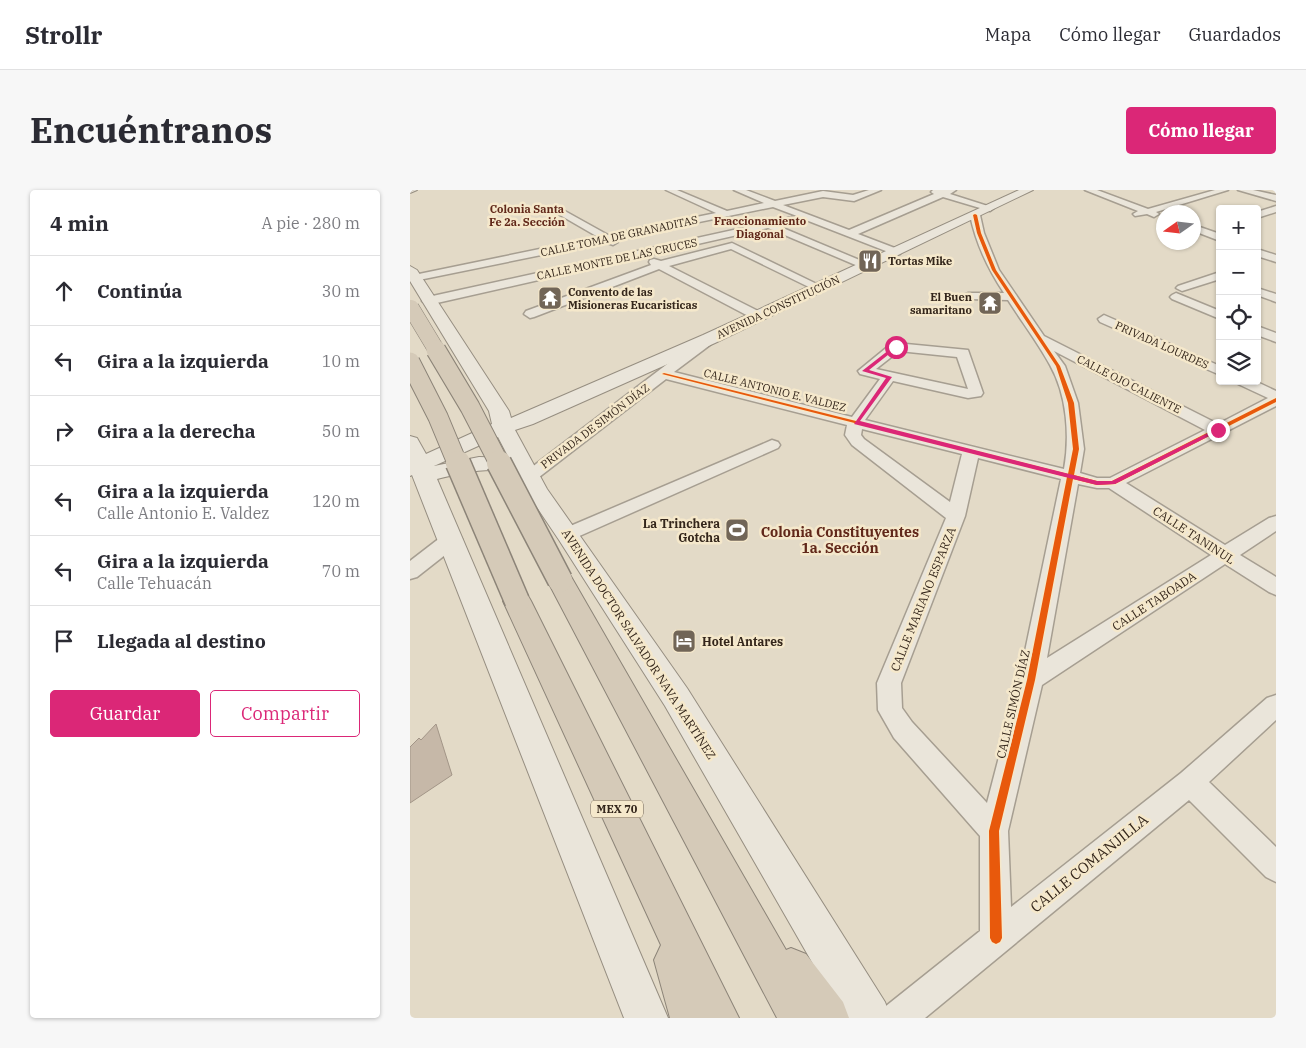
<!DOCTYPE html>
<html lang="es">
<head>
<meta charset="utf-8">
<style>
	body { margin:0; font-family:"IBM Plex Serif",serif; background:#f7f7f7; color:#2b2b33 }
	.controls { position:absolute; right:15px; top:15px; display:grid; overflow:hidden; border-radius:5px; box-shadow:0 1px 4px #0004 }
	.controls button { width:45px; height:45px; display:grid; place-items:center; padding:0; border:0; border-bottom:1px solid #e1e1e2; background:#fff; color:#2b2b33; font:25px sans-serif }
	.compass { position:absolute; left:746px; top:15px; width:45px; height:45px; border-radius:50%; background:#fff; box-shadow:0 1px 4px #0004; rotate:256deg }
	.stop { position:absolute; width:15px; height:15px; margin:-11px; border:4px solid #db2777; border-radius:50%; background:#fff }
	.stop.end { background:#db2777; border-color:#fff; box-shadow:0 1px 5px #0008 }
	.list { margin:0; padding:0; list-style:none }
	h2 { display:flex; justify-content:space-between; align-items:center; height:65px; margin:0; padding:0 20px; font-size:21px }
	h2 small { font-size:16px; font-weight:400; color:#7c7c81 }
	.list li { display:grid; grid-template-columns:32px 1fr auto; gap:15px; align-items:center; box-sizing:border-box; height:70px; padding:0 20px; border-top:1px solid #e1e1e2 }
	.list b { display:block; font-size:19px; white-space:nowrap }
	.list p { margin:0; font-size:16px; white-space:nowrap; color:#7c7c81 }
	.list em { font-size:16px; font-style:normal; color:#7c7c81 }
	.actions { display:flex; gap:10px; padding:15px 20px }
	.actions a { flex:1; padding:11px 0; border:1px solid #db2777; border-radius:5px; text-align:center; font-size:18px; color:#db2777 }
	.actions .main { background:#db2777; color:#fff }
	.icon { flex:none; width:28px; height:28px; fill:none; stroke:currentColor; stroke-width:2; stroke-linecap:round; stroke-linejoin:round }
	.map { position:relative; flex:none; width:866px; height:828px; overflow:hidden; border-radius:5px }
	header { display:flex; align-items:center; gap:30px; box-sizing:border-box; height:70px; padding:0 25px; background:#fff; border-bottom:1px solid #e1e1e2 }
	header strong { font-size:24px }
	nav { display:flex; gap:28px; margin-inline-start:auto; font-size:18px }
	.intro { display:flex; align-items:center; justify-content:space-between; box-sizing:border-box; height:120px; padding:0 30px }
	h1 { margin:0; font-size:35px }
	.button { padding:12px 22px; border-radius:5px; background:#db2777; color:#fff; font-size:18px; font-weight:700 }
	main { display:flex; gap:30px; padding:0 30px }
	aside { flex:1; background:#fff; border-radius:5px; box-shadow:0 1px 4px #0004 }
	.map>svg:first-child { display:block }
	.building { fill:#c6b8a8; stroke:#a29587 }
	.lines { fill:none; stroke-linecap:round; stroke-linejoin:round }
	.street-casing { stroke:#a69e91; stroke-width:3 }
	.secondary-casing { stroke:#968e81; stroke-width:2 }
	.highway-casing { stroke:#8c8478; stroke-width:2 }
	.street { fill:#eae5da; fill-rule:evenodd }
	.secondary { fill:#eae5da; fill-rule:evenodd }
	.highway { fill:#d5cab8; fill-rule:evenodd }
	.highway-bridge-far2-casing { stroke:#8c8478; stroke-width:17; stroke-linecap:butt }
	.highway-bridge-far1-casing { stroke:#8c8478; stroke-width:21; stroke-linecap:butt }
	.highway-bridge-casing { stroke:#8c8478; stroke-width:27; stroke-linecap:butt }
	.highway-bridge-far2 { stroke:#d5cab8; stroke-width:16 }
	.highway-bridge-far1 { stroke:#d5cab8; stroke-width:19 }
	.highway-bridge { stroke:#d5cab8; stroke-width:24 }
	.cycleway-casing { stroke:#f5e8cb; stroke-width:3 }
	.cycleway { fill:#e8590c; fill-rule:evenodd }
	.route { fill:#db2777 }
	.labels { text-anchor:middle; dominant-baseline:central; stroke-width:5; stroke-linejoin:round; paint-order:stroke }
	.far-neighbourhood-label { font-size:11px; font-weight:bold; fill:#61281a; stroke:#f5e8cb }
	.far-street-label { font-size:11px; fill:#34261b; stroke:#f5e8cb }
	.far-poi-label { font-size:11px; font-weight:bold; fill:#34261b; stroke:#f5e8cb; text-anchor:start }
	.shield { fill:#f5e8cb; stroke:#6e6050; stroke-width:1 }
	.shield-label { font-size:11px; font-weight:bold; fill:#34261b }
	.poi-label { font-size:12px; font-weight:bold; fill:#34261b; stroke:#f5e8cb; text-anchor:end }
	.street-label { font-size:12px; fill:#34261b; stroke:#f5e8cb }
	.neighbourhood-label { font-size:14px; font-weight:bold; fill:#61281a; stroke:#f5e8cb }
	.near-street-label { font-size:15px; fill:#34261b; stroke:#f5e8cb }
</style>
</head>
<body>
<header>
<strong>Strollr</strong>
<nav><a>Mapa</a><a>Cómo llegar</a><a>Guardados</a></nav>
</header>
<div class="intro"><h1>Encuéntranos</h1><a class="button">Cómo llegar</a></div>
<main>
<aside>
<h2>4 min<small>A pie · 280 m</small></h2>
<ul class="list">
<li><svg class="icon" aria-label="ahead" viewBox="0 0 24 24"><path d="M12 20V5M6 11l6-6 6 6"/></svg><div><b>Continúa</b></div><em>30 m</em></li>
<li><svg class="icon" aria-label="left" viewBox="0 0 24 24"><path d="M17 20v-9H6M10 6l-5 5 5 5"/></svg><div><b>Gira a la izquierda</b></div><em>10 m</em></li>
<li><svg class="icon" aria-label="right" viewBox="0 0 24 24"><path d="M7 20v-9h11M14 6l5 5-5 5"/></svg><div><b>Gira a la derecha</b></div><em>50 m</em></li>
<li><svg class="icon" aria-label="left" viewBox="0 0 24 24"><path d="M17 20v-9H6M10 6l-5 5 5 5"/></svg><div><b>Gira a la izquierda</b><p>Calle Antonio E. Valdez</p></div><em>120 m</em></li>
<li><svg class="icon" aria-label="left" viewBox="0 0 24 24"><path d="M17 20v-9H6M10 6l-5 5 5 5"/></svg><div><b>Gira a la izquierda</b><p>Calle Tehuacán</p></div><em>70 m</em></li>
<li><svg class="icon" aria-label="arrive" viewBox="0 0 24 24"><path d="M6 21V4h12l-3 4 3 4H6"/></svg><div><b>Llegada al destino</b></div></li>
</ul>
<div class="actions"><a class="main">Guardar</a><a>Compartir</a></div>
</aside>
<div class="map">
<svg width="866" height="828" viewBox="0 0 866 828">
	<rect width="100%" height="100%" fill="#e3dac7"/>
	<polygon class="building" points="26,534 42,585 0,613 0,557 9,548 11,550"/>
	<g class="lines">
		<g class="street-casing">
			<g id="street">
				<polygon points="256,0 267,0 317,21 354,13 324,0 336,0 365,11 413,1 443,5 459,0 471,0 444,11 413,7 373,15 439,40 524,4 521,2 523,0 546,0 540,4 584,18 580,21 533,7 448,44 490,60 491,62 490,64 486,65 396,30 368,36 459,74 460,76 459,78 455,79 358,38 18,115 12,111 18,107 387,26 363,17 206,49 208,52 203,55 195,52 4,91 0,90 0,86 4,85 188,47 150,25 148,23 153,20 198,45 306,23"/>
				<polygon points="675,0 687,0 738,19 805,0 818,0 746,22 749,24 744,27 737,24 725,26 723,24 728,21"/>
				<polygon points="828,0 843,0 866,5 866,11"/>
				<polygon points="866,16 866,22 847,28 847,22"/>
				<path d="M 565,22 L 570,25 L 574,43 L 589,80 L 634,146 L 808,234 L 858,208 L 828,194 L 826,191 L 845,191 L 866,201 L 866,216 L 716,293 L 815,355 L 859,328 L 866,326 L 866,341 L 830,365 L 866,387 L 866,405 L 859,402 L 815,374 L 632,495 L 598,641 L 601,717 L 771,583 L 857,508 L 866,505 L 866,530 L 799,592 L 866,657 L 866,692 L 856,687 L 779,610 L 515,828 L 471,828 L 476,816 L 570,741 L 570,646 L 484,548 L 468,520 L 467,493 L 536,328 L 442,255 L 435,245 L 437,235 L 256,189 L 124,291 L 118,292 L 112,291 L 109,287 L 294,146 L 304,146 L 305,149 L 304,152 L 264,182 L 442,227 L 470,189 L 450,184 L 448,181 L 481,154 L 486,153 L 558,160 L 573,203 L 571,206 L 558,208 L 483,191 L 455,230 L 654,279 C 660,246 657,205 640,175 C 628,153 612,132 598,110 L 558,109 L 552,106 L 558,103 L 594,103 C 578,79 566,54 560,25 ZM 489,161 L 547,167 L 558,199 L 466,179 ZM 644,161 L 795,240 L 700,288 L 687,288 L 670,283 L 674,259 L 668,213 L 655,176 ZM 452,239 L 552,264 L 540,312 L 454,249 L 451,245 ZM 568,268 L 651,289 L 609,490 L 577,613 L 502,532 L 492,518 L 491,493 L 555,326 ZM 668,294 L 687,298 L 699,298 L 801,365 L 637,468 Z"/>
				<polygon points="784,35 810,44 810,51 784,41"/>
				<polygon points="322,53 415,98 409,101 405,100 321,59 259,76 352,123 354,126 352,129 344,129 249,79 124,127 120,128 114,124 116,121 241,75 239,72 240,70 244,69 251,71"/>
				<polygon points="847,59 866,65 866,72 847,66"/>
				<polygon points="810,82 810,89 772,101 766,98 768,96"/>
				<polygon points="847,98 866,104 866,112 847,105"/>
				<polygon points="766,103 810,121 810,129 762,109 760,107 762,105"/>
				<polygon points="694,125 810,176 810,185 690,132 688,129"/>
				<polygon points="847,136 866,143 866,152 847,145"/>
				<polygon points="362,250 368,252 370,255 368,258 165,348 158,350 151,348 148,344 151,340"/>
				<polygon points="42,343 49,344 52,349 49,354 7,387 0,389 0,371 35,344"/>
			</g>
		</g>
		<g class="secondary-casing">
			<g id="secondary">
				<polygon points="0,0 7,0 0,3"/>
				<path d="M 609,0 L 623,0 L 305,153 L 123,234 L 105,240 L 137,299 L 277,498 L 475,812 L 481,828 L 434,828 L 255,516 L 149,350 L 116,301 L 106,283 C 79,276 53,283 27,289 L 258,828 L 214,828 L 2,285 L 0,286 L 0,246 L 7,248 L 16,264 L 82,234 L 79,221 L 0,91 L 0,76 L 7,80 L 99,221 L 101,228 L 293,145 ZM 88,247 L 99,268 L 69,267 L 24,276 Z"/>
			</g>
		</g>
		<g class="highway-casing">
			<g id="highway">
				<polygon points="150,380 159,383 376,760 381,758 396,764 433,812 439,828 367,828 137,390 141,383"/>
				<polygon points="107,401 117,404 121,411 329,828 260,828 244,770 251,755 93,411 97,404"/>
			</g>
		</g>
		<use href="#street" class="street"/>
		<use href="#secondary" class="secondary"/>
		<use href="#highway" class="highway"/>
		<g class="highway-bridge-far2-casing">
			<polyline id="highway-bridge-far2" points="1,118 27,161"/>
		</g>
		<g class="highway-bridge-far1-casing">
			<g id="highway-bridge-far1">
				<polyline points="26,160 60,217 90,275"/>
				<polyline points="0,172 28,227 48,275"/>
			</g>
		</g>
		<g class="highway-bridge-casing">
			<g id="highway-bridge">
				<polyline points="48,273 107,411"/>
				<polyline points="89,273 150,390"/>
			</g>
		</g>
		<use href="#highway-bridge-far2" class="highway-bridge-far2"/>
		<use href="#highway-bridge-far1" class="highway-bridge-far1"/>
		<use href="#highway-bridge" class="highway-bridge"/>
		<g class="cycleway-casing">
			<polygon id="cycleway" points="565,24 567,25 571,43 586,80 650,176 664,213 669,259 664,285 687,291 702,291 866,208 866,212 705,294 687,295 663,289 625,490 589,641 592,748 590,752 586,754 582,752 580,748 579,641 617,490 657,287 252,184 254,183 658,284 663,259 658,213 646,176 582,80 567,43 563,25"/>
		</g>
		<use href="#cycleway" class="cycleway"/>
	</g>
	<polygon class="route" points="484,156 488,157 459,180 482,187 450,231 687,291 702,291 806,239 811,240 705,294 687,295 444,234 476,188 452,181"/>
	<defs>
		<g id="restaurant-square" transform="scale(1.25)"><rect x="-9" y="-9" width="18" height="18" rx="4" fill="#716557" stroke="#f5e8cb"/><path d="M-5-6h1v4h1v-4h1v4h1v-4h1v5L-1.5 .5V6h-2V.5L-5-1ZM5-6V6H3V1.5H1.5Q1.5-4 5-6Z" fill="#fff"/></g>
		<g id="temple-square" transform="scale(1.25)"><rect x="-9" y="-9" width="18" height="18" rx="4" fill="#716557" stroke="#f5e8cb"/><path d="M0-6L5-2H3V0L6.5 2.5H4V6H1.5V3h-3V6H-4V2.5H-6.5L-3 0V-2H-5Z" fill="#fff"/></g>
		<g id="stadium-square" transform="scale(1.25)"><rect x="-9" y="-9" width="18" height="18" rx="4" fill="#716557" stroke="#f5e8cb"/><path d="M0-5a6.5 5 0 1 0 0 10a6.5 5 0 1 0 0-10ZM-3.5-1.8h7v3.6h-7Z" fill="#fff"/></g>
		<g id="hotel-square" transform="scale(1.25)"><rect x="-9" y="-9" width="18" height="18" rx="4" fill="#716557" stroke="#f5e8cb"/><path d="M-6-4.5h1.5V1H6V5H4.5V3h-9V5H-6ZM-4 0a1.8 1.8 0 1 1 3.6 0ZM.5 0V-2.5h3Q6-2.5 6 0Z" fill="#fff"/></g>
	</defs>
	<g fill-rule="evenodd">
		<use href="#restaurant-square" x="460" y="71"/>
		<use href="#temple-square" x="140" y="108"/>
		<use href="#temple-square" x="580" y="113"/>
		<use href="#stadium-square" x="327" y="340"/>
		<use href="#hotel-square" x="274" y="451"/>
	</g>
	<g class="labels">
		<g class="far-neighbourhood-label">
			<text x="117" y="19">Colonia Santa<tspan x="117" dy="13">Fe 2a. Sección</tspan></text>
			<text x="350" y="31">Fraccionamiento<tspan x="350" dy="13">Diagonal</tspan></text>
		</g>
		<g class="far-street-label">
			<text transform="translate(209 46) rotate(-12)">CALLE TOMA DE GRANADITAS</text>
			<text transform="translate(207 69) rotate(-12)">CALLE MONTE DE LAS CRUCES</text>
			<text transform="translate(368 117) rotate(-25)">AVENIDA CONSTITUCIÓN</text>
			<text transform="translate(752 155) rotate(24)">PRIVADA LOURDES</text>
			<text transform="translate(719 194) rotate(27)">CALLE OJO CALIENTE</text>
			<text transform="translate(365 200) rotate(14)">CALLE ANTONIO E. VALDEZ</text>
			<text transform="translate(185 236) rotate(-37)">PRIVADA DE SIMÓN DÍAZ</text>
		</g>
		<g class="far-poi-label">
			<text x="478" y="71">Tortas Mike</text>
			<text x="158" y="102">Convento de las<tspan x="158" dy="13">Misioneras Eucaristicas</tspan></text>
			<text x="562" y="107" text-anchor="end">El Buen<tspan x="562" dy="13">samaritano</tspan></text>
		</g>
		<rect class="shield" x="181" y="610.5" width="52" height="17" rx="4"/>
		<g class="shield-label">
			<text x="207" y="619">MEX 70</text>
		</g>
		<g class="poi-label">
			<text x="310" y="333">La Trinchera<tspan x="310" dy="14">Gotcha</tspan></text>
			<text x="292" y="451" text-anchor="start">Hotel Antares</text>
		</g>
		<g class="street-label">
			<text transform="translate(784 345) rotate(33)">CALLE TANINUL</text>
			<text transform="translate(513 409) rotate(-68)">CALLE MARIANO ESPARZA</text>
			<text transform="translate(744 411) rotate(-33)">CALLE TABOADA</text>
			<text transform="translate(229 454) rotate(57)">AVENIDA DOCTOR SALVADOR NAVA MARTÍNEZ</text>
			<text transform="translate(603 514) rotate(-77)">CALLE SIMÓN DÍAZ</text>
		</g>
		<g class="neighbourhood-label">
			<text x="430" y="342">Colonia Constituyentes<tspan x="430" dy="16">1a. Sección</tspan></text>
		</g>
		<g class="near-street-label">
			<text transform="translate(679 673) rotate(-39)">CALLE COMANJILLA</text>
		</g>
	</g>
</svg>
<div class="controls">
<button>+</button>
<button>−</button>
<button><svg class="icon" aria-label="locate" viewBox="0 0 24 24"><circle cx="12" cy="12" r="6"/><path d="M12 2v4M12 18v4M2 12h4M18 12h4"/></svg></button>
<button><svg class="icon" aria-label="layers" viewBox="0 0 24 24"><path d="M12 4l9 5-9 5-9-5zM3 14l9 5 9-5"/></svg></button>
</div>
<svg class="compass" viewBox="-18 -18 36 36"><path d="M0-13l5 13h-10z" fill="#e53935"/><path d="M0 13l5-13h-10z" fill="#7c7c81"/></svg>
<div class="stop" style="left:486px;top:157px"></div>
<div class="stop end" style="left:808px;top:240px"></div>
</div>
</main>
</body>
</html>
